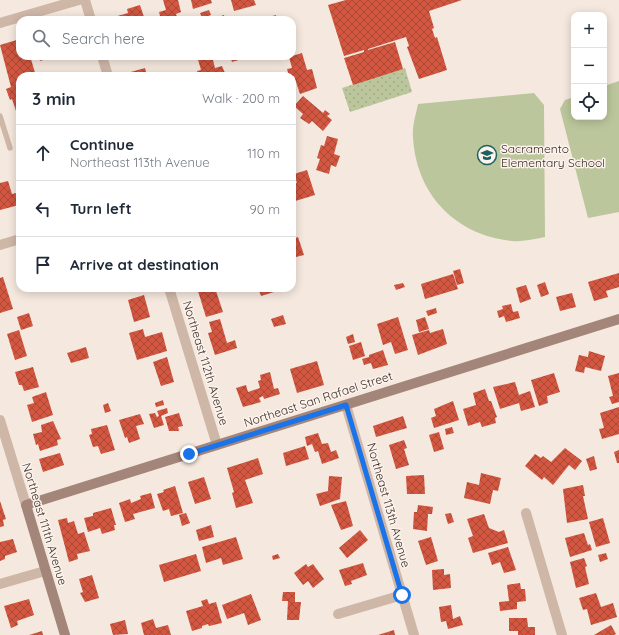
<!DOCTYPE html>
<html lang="en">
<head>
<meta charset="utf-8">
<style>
	body { margin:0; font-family:Quicksand,sans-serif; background:#f6f6f7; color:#1f2937 }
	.controls { position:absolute; right:12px; top:12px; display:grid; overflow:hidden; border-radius:8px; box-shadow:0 2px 10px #0003 }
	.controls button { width:36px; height:36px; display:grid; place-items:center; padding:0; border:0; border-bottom:1px solid #e0e1e3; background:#fff; color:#1f2937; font:20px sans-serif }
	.stop { position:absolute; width:12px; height:12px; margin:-9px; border:3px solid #1a73e8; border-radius:50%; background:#fff }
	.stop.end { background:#1a73e8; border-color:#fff; box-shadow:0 1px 4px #0008 }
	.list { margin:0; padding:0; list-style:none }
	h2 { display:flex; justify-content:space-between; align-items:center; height:52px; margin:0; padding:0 16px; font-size:17px }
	h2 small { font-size:13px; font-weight:400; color:#747a83 }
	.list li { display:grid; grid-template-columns:26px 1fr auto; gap:12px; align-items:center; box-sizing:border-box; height:56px; padding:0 16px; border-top:1px solid #e0e1e3 }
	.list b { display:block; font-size:15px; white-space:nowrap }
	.list p { margin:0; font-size:13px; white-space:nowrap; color:#747a83 }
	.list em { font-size:13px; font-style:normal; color:#747a83 }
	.icon { flex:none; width:22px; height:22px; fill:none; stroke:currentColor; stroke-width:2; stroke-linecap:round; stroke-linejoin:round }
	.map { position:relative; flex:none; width:619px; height:635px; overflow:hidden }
	.search { position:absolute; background:#fff; box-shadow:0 2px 10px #0003; left:16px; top:16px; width:280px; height:44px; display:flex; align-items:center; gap:10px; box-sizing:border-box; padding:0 14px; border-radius:12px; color:#747a83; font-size:15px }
	.panel { position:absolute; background:#fff; box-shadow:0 2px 10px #0003; left:16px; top:72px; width:280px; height:220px; border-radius:12px }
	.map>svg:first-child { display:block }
	.green { fill:#bcc69c }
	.park { fill:url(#park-dots) }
	.building { fill:url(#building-cross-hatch) }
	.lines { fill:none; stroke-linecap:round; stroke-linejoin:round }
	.lane { stroke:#cfb7a8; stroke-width:5.5 }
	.street { stroke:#cfb7a8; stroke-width:10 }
	.secondary { stroke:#a38579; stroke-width:10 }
	.route { stroke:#1a73e8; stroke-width:5 }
	.labels { text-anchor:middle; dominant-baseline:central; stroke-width:3; stroke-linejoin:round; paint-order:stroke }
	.poi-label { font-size:12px; fill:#3c2d29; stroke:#fcf3ec; text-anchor:start }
	.street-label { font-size:12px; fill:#3c2d29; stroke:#fcf3ec }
</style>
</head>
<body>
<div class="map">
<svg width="619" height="635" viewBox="0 0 619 635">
	<defs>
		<pattern id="park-dots" width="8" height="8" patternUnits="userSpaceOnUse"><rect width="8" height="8" fill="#bcc69c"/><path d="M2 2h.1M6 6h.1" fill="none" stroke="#a2aa86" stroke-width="1.8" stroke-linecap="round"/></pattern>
		<pattern id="building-cross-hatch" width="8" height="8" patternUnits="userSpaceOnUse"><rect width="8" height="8" fill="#d25640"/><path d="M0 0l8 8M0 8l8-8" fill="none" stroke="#ac4836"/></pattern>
	</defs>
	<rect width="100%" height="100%" fill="#f5e8de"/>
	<g class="green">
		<polygon points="619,81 619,212 588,218 560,109 565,100 574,97 574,117 604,117 604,86"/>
		<path d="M 534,93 L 544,105 L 545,237 C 534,239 522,242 512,241 C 455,235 416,194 413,137 C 412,126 416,114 418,104 Z"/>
	</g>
	<polygon class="park" points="405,68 412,92 350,112 342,88"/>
	<g class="building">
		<polygon points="163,0 178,0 181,12 176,14 178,20 161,20 159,12 166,10"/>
		<polygon points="191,0 211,0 212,3 193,9"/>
		<polygon points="231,0 254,0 256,5 234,11"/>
		<polygon points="346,0 462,0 429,11 434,28 432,29 435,38 437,37 447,70 419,79 407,47 409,46 406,37 368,49 368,50 395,42 403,69 353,85 344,58 364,52 364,50 344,56 328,5"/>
		<polygon points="140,5 144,17 134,20 115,20 114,17 128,13 127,9"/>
		<polygon points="209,10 211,15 202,18 200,13"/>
		<polygon points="224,15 225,20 212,20 212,19"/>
		<polygon points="276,15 277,20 265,20 265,18"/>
		<polygon points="20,39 20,56 30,56 36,76 20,76 20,123 12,99 10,100 6,89 11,87 0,45"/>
		<polygon points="302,53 307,70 312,69 317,88 300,94 294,76 289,76 287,69 292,68 289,57"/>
		<polygon points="39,56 57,56 40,61"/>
		<polygon points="197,56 212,56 215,68 222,66 225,73 220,76 198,76 197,71 201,70"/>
		<polygon points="230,56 251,56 232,62"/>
		<polygon points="145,68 147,76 128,76 127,73"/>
		<polygon points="303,96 323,113 325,110 330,114 327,116 332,120 323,131 312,121 309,124 300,118 303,114 294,106"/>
		<polygon points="327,136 338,139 334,154 340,156 336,167 331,165 329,174 316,170 320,159 317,158 321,145 324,146"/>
		<polygon points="307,170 315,195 292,202 292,184 297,183 294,174"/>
		<polygon points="8,181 12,194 16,193 19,205 0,210 0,183"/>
		<polygon points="298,237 304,255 292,258 292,239"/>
		<polygon points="460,269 464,283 457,285 453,271"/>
		<polygon points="619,273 619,287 606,291 608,297 594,301 588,282"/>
		<polygon points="453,274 458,289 425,299 421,284"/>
		<polygon points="3,277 13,309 0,313 0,278"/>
		<polygon points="545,282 549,294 541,297 537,285"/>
		<polygon points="403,283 405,287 396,290 394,285"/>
		<polygon points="526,285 531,299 520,303 516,288"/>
		<polygon points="197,288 215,288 223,312 206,317"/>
		<polygon points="258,288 273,288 274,292 261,296"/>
		<polygon points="572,293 576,307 560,311 556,297"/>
		<polygon points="144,295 150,317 134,322 128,300"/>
		<polygon points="511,304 513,312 518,311 520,318 506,322 504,316 499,318 497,311 503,309 502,306"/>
		<polygon points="436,308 437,313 428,316 426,311"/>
		<polygon points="29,313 33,326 21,330 17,317"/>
		<polygon points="283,315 286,324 274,327 271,319"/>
		<polygon points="398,317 408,350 395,354 391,342 383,345 377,324"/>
		<polygon points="425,317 429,329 419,332 416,320"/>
		<polygon points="220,319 227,343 235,340 237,348 215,355 208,333 212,332 209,322"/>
		<polygon points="143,329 145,337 162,332 167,351 137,360 129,333"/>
		<polygon points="443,329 447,344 418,355 412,335 429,330 430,333"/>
		<polygon points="19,330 27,356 15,360 7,334"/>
		<polygon points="353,334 355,342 348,344 346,337"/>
		<polygon points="361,342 365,356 353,360 349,346"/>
		<polygon points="86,347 89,358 71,363 67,353"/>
		<polygon points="383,350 388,365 373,369 371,363 364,365 362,359 369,357 369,355"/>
		<polygon points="589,351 605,356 601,371 585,367 584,373 575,371 579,355 588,357"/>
		<polygon points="167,357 174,382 161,386 153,362"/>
		<polygon points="317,361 324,385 297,393 290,369"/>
		<polygon points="33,367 39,387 24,391 22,385 19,385 15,372"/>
		<polygon points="270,372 274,389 278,388 280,394 264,399 263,396 259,398 261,402 243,407 236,388 246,385 248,392 260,388 258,381 261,380 260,375"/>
		<polygon points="554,373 560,392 547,396 548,403 539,406 531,380"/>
		<polygon points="619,373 619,402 612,404 609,397 613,396 608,376"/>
		<polygon points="515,382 519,395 530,391 535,407 521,411 519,403 500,409 493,387"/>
		<polygon points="485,389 489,401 491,401 497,417 495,418 496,423 482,427 480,422 468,426 463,409 476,405 473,393"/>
		<polygon points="46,392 53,415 32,422 27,405 34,403 32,397"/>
		<polygon points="163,400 164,405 156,407 155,403"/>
		<polygon points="453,401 459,420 434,428 431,418 436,416 434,409"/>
		<polygon points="108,403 111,411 105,413 103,405"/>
		<polygon points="619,407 619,434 602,439 599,429 604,428 600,413"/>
		<polygon points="167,408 168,413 161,416 164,425 154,428 149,414 155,413 157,417 159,416 157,411"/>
		<polygon points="179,413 183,426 178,427 179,431 169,431 165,417"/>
		<polygon points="140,414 144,424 136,426 140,439 129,443 127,437 125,438 119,420"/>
		<polygon points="403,416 407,428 376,437 373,426"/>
		<polygon points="53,421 61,439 57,440 58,445 40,451 38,444 36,445 33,434 42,432 41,425"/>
		<polygon points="107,425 115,450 101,454 98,446 93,447 89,435 92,434 91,429"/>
		<polygon points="452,427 454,433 446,435 445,429"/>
		<polygon points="439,432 444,449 434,452 429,435"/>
		<polygon points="318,433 322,444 328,443 331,452 336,450 339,458 322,464 318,451 315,452 312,444 307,446 305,437"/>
		<polygon points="404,440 407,448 404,449 409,465 396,469 389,445"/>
		<polygon points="305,446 309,459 286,466 283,453"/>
		<polygon points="565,448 582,461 575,470 569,465 553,485 544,477 542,480 525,466 535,454 541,458 543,456 551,462"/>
		<polygon points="619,450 619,463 617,463 614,452"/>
		<polygon points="60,453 64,465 43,472 39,459"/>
		<polygon points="594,456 597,469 590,471 586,459"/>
		<polygon points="258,458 263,474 245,480 253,503 236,508 232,493 234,492 227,468"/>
		<polygon points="481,473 501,478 498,491 493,490 490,504 464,498 467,482 479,485"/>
		<polygon points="424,475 425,494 407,494 406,476"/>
		<polygon points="329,476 342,477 340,499 320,506 316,494 328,491"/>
		<polygon points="204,477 211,499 195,504 188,482"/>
		<polygon points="583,485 585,496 583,496 588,519 567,523 563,489"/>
		<polygon points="175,486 183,513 171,516 169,509 163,511 157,494 164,492 163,490"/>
		<polygon points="151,493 155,508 133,514 135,519 125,522 119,503 130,499 131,503 141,499 140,496"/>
		<polygon points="0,501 6,519 3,520 4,526 0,527"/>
		<polygon points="346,501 353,526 341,530 331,505"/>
		<polygon points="418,505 433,507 432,514 428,514 427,531 413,529 414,512 417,512"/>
		<polygon points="111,508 116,525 114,525 115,530 102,534 100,528 88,532 84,518 93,516 93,513"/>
		<polygon points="186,513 190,523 182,526 179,515"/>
		<polygon points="451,513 454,522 448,524 445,514"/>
		<polygon points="484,514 489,528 499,532 504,530 508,543 473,553 468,538 473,536 467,519"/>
		<polygon points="67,518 68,523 74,521 78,534 84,532 90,551 77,554 78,559 69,562 58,520"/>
		<polygon points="603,518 610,543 596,547 589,522"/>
		<polygon points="211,525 214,537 199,541 196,530"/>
		<polygon points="360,530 368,540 347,558 339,548"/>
		<polygon points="584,533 588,545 590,544 592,550 570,557 565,538"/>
		<polygon points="236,537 243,559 223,565 221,558 206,563 202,547"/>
		<polygon points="431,537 438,561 426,565 418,541"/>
		<polygon points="13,539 17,552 5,556 5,559 0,561 0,542"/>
		<polygon points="508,547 516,570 504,573 500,562 492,565 488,553"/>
		<polygon points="606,553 608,559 600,562 598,555"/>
		<polygon points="196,554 201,571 164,582 159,565"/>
		<polygon points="278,554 280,558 273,560 272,556"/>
		<polygon points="584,558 587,566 585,567 589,584 576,588 570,562"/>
		<polygon points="363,563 367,575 351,581 352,584 345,586 339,570"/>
		<polygon points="306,564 308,567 313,564 324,579 313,588 308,581 303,585 294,573"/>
		<polygon points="444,569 444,575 450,574 451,588 433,590 432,570"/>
		<polygon points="92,575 99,598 85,602 80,593 83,592 79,579"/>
		<polygon points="520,583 521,589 525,589 526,601 517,602 517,609 500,611 499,602 509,601 507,585"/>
		<polygon points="283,592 295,592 295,602 301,602 299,620 287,620 288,601 282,601"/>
		<polygon points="596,593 601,607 613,603 617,617 591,625 587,609 583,610 579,598"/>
		<polygon points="251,594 261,620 248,625 244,613 227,619 222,605"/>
		<polygon points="29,599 34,615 17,621 18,625 11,628 4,606"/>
		<polygon points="207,599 209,604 216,602 222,623 209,626 208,624 202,626 202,628 192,631 186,611 203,606 201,601"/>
		<polygon points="451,605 453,619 460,616 463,625 448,629 446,621 441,622 439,607"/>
		<polygon points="509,618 527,618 528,627 535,627 535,635 518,635 518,631 509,631"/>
		<polygon points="153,619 156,628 168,625 171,635 144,635 141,623"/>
		<polygon points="125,620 128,634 113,635 110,624"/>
		<polygon points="611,625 616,634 614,635 594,635"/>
		<polygon points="394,630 395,635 378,635"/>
		<polygon points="42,631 43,635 29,635"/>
	</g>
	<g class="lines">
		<polyline class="lane" points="0,116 10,148"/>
		<g class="street">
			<polyline points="85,0 91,20"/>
			<polyline points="0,23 79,0"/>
			<polyline points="102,56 108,76"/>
			<polyline points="0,245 20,239"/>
			<polyline points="169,288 217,445"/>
			<polyline points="346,405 414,635"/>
			<polyline points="0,420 26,505"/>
			<polyline points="526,513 562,635"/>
			<polyline points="0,584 45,571"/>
			<polyline points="338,614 402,595"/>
		</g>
		<polyline class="secondary" points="65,635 26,505 619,319"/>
	</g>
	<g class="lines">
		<polyline class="route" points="189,454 346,405 402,595"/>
	</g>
	<defs>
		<g id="school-ring" transform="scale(1)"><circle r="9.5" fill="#fcf3ec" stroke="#1a6260" stroke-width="1.5"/><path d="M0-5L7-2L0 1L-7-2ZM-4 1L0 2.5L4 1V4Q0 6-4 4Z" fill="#1a6260"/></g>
	</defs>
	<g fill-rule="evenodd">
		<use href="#school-ring" x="487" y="155"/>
	</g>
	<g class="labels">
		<g class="poi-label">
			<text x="501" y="148">Sacramento<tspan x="501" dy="14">Elementary School</tspan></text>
		</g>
		<g class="street-label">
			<text transform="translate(206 363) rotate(73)">Northeast 112th Avenue</text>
			<text transform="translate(318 399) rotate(-18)">Northeast San Rafael Street</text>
			<text transform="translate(389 505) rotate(74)">Northeast 113th Avenue</text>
			<text transform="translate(45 524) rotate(73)">Northeast 111th Avenue</text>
		</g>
	</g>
</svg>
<div class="controls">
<button>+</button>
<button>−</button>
<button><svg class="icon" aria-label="locate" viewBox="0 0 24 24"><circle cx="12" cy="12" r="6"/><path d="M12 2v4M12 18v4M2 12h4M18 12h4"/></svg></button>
</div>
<div class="stop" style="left:402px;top:595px"></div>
<div class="stop end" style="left:189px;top:454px"></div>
<div class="search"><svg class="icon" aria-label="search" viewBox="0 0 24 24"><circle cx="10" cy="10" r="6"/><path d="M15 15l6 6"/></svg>Search here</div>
<section class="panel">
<h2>3 min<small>Walk · 200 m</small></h2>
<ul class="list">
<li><svg class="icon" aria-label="ahead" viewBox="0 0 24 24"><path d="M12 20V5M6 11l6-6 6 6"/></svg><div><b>Continue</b><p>Northeast 113th Avenue</p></div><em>110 m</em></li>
<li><svg class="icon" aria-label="left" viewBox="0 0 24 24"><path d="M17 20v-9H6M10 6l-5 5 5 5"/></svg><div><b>Turn left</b></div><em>90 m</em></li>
<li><svg class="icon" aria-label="arrive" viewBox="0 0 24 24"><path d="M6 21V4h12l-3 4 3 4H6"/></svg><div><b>Arrive at destination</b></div></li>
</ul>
</section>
</div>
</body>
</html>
